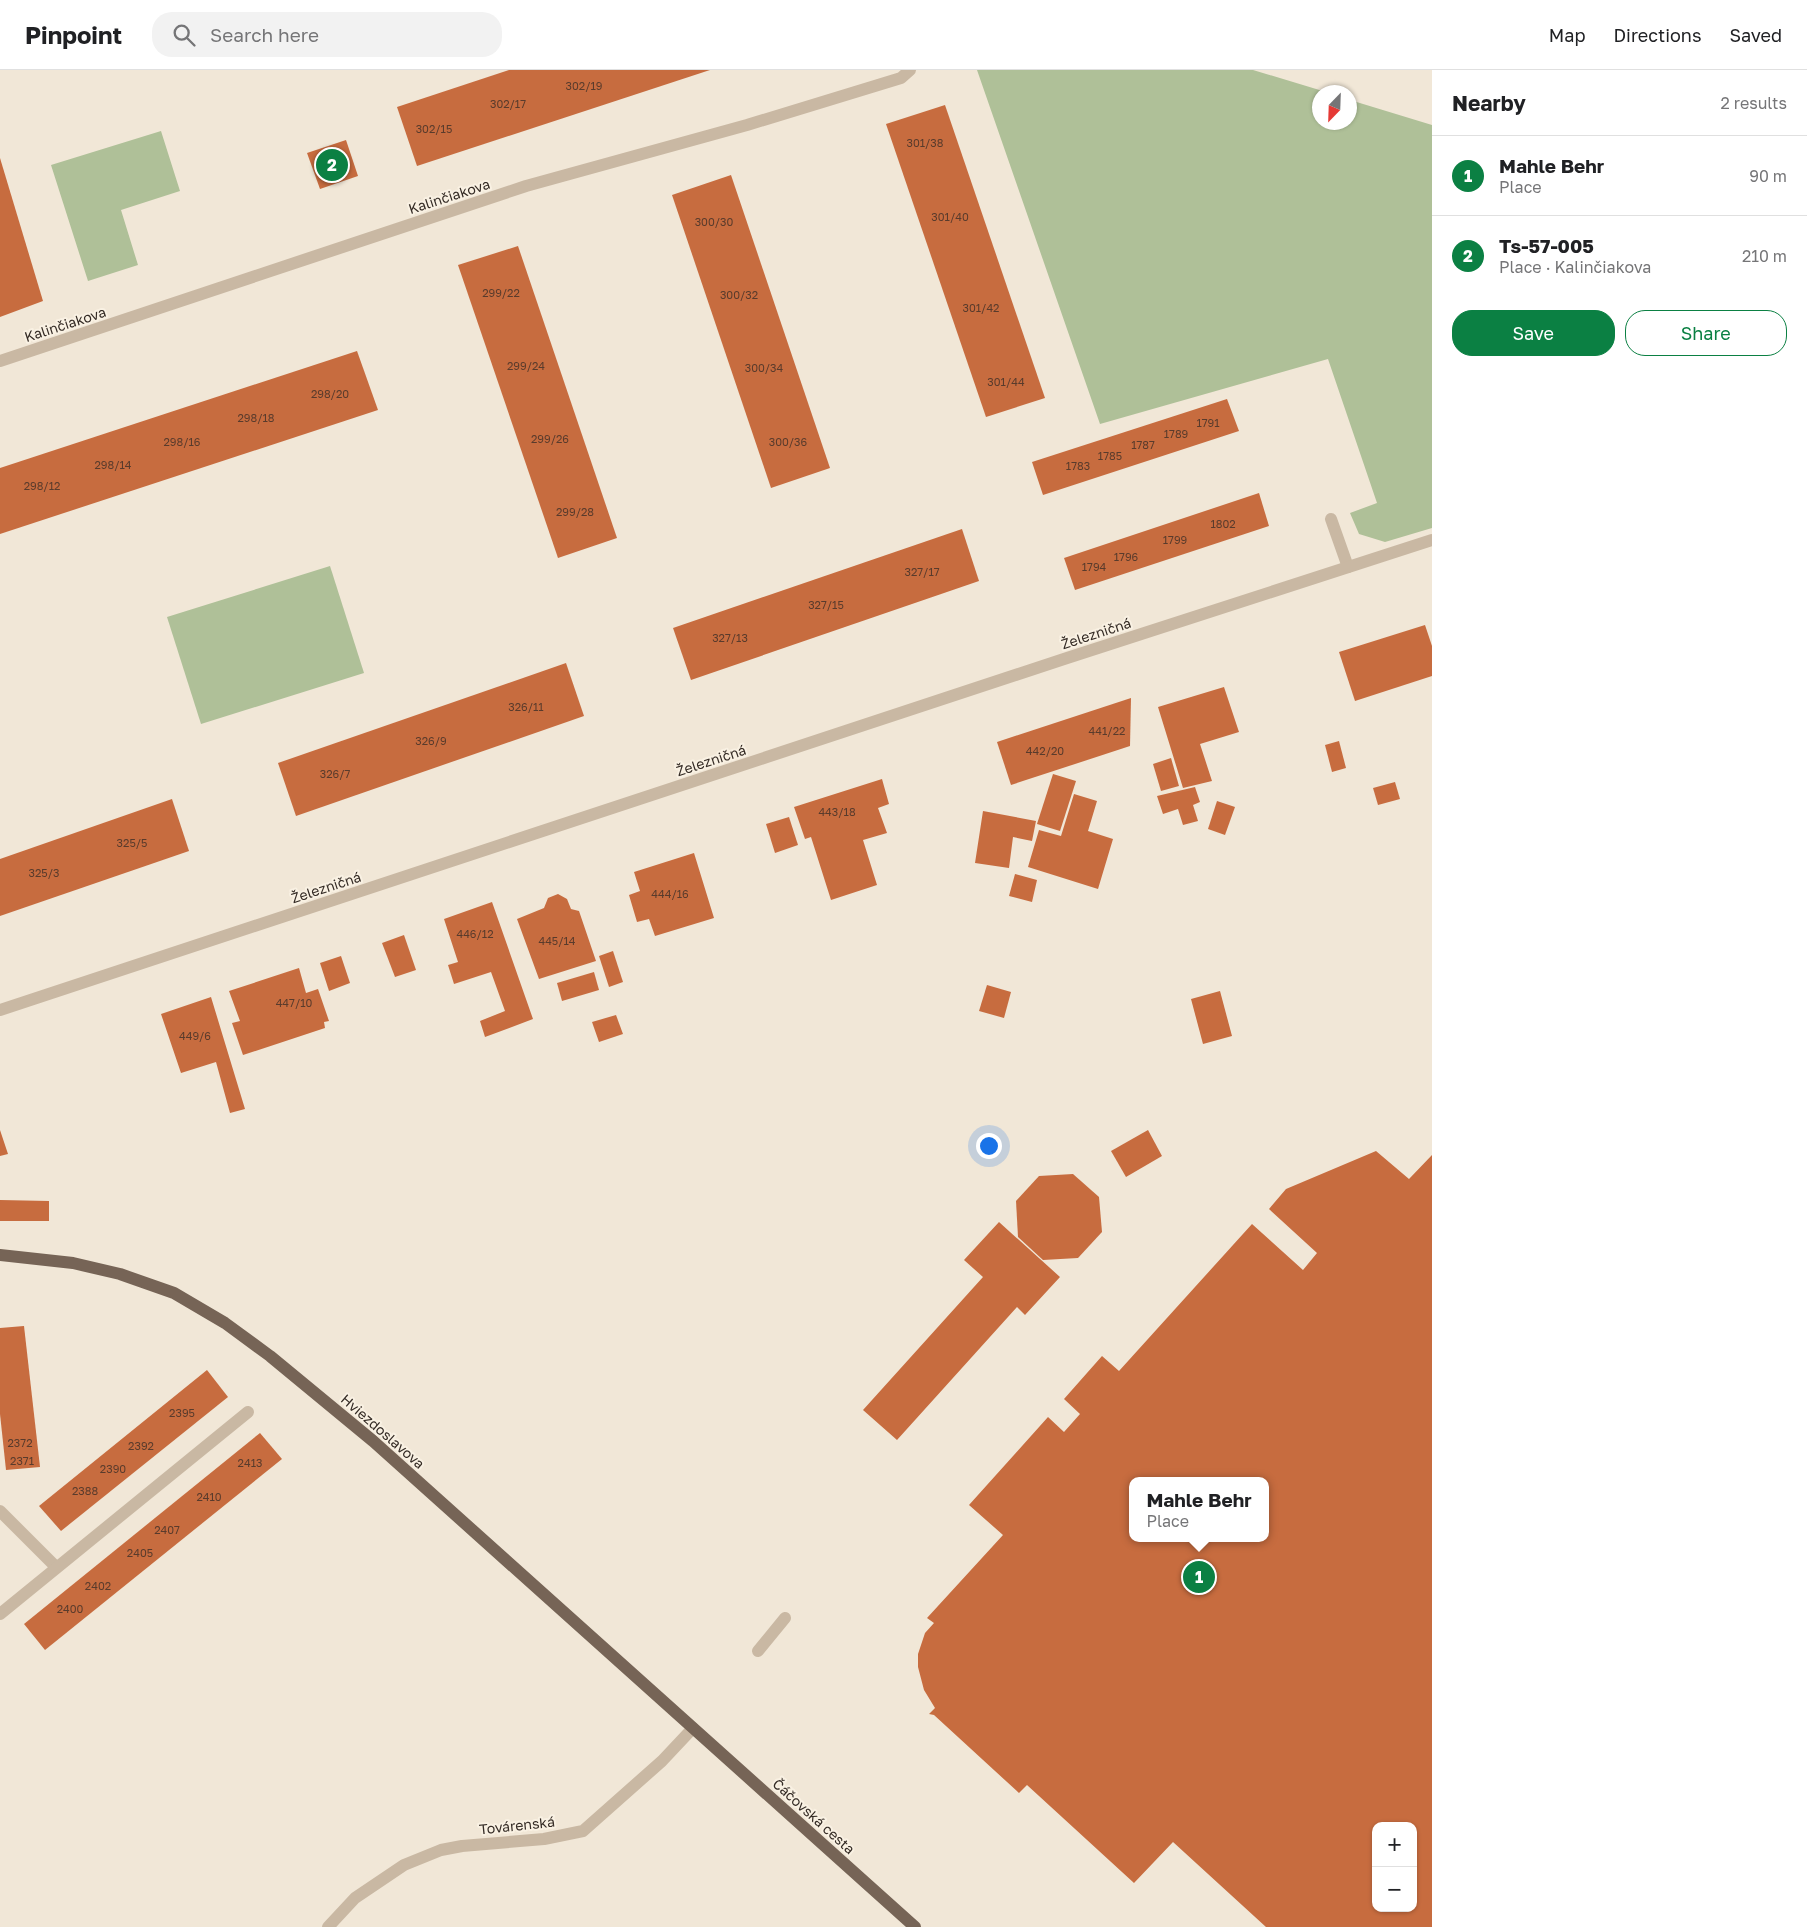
<!DOCTYPE html>
<html lang="en">
<head>
<meta charset="utf-8">
<style>
	body { margin:0; font-family:"Golos Text",sans-serif; background:#f2f2f2; color:#202124 }
	.controls { position:absolute; right:15px; bottom:15px; display:grid; overflow:hidden; border-radius:10px; box-shadow:0 1px 4px #0004 }
	.controls button { width:45px; height:45px; display:grid; place-items:center; padding:0; border:0; border-bottom:1px solid #e0e0e0; background:#fff; color:#202124; font:25px sans-serif }
	.compass { position:absolute; left:1312px; top:15px; width:45px; height:45px; border-radius:50%; background:#fff; box-shadow:0 1px 4px #0004; rotate:203deg }
	.you { position:absolute; left:988px; top:1075px; width:18px; height:18px; margin:-12px; border:4px solid #fff; border-radius:50%; background:#1a73e8; box-shadow:0 0 0 8px #1a73e833 }
	.badge { display:grid; place-items:center; width:32px; height:32px; border-radius:50%; background:#0b8043; color:#fff; font-size:16px; font-weight:700 }
	.pin { position:absolute; translate:-50% -50%; border:2px solid #fff; box-shadow:0 1px 5px #0006 }
	.popup { position:absolute; left:1129px; top:1407px; width:140px; height:65px; box-sizing:border-box; display:grid; place-content:center; border-radius:10px; background:#fff; filter:drop-shadow(0 1px 4px #0005); font-size:16px; white-space:nowrap; color:#757577 }
	.popup b { font-size:19px; color:#202124 }
	.popup::after { content:''; position:absolute; left:50%; top:100%; margin-left:-10px; border:10px solid transparent; border-top-color:#fff }
	.list { margin:0; padding:0; list-style:none }
	h2 { display:flex; justify-content:space-between; align-items:center; height:65px; margin:0; padding:0 20px; font-size:21px }
	h2 small { font-size:16px; font-weight:400; color:#757577 }
	.list li { display:grid; grid-template-columns:32px 1fr auto; gap:15px; align-items:center; box-sizing:border-box; height:80px; padding:0 20px; border-top:1px solid #e0e0e0 }
	.list b { display:block; font-size:19px; white-space:nowrap }
	.list p { margin:0; font-size:16px; white-space:nowrap; color:#757577 }
	.list em { font-size:16px; font-style:normal; color:#757577 }
	.actions { display:flex; gap:10px; padding:15px 20px }
	.actions a { flex:1; padding:11px 0; border:1px solid #0b8043; border-radius:20px; text-align:center; font-size:18px; color:#0b8043 }
	.actions .main { background:#0b8043; color:#fff }
	.icon { flex:none; width:28px; height:28px; fill:none; stroke:currentColor; stroke-width:2; stroke-linecap:round; stroke-linejoin:round }
	.map { position:relative; flex:none; width:1432px; height:1857px; overflow:hidden }
	header { display:flex; align-items:center; gap:30px; box-sizing:border-box; height:70px; padding:0 25px; background:#fff; border-bottom:1px solid #e0e0e0 }
	header strong { font-size:24px }
	nav { display:flex; gap:28px; margin-inline-start:auto; font-size:18px }
	.search { width:350px; height:45px; background:#f2f2f2; display:flex; align-items:center; gap:12px; box-sizing:border-box; padding:0 18px; border-radius:20px; color:#757577; font-size:19px }
	main { display:flex }
	aside { flex:1; background:#fff }
	.map>svg:first-child { display:block }
	.green { fill:#afc098 }
	.building { fill:#c76c3f; fill-rule:evenodd }
	.lines { fill:none; stroke-linecap:round; stroke-linejoin:round }
	.minor { stroke:#c9b8a3; stroke-width:12 }
	.major { stroke:#766456; stroke-width:12 }
	.labels { text-anchor:middle; dominant-baseline:central; stroke-width:4; stroke-linejoin:round; paint-order:stroke }
	.number-label { font-size:11px; fill:#593b2c }
	.street-label { font-size:14px; fill:#342b25; stroke:#f9f1e3 }
</style>
</head>
<body>
<header>
<strong>Pinpoint</strong>
<div class="search"><svg class="icon" aria-label="search" viewBox="0 0 24 24"><circle cx="10" cy="10" r="6"/><path d="M15 15l6 6"/></svg>Search here</div>
<nav><a>Map</a><a>Directions</a><a>Saved</a></nav>
</header>
<main>
<div class="map">
<svg width="1432" height="1857" viewBox="0 0 1432 1857">
	<rect width="100%" height="100%" fill="#f1e7d7"/>
	<g class="green">
		<polygon points="977,0 1253,0 1326,22 1320,22 1320,52 1350,52 1350,30 1432,55 1432,458 1385,472 1359,464 1350,443 1377,433 1328,289 1100,354"/>
		<polygon points="161,61 180,121 121,140 138,195 88,211 51,95"/>
		<polygon points="330,496 364,603 201,654 167,547"/>
	</g>
	<g class="building">
		<polygon points="509,0 710,0 417,96 397,37"/>
		<polygon points="945,35 1045,328 986,347 886,54"/>
		<polygon points="346,70 358,106 320,119 307,83"/>
		<polygon points="0,88 43,231 0,247"/>
		<polygon points="731,105 830,398 771,418 672,125"/>
		<polygon points="518,176 617,468 558,488 458,195"/>
		<polygon points="357,281 378,340 0,464 0,398"/>
		<polygon points="1227,329 1239,361 1043,425 1032,392"/>
		<polygon points="1259,423 1269,456 1075,520 1064,488"/>
		<polygon points="962,459 979,511 691,610 673,558"/>
		<polygon points="1425,555 1432,576 1432,606 1355,631 1339,582"/>
		<polygon points="566,593 584,646 296,746 278,693"/>
		<polygon points="1224,617 1239,662 1200,674 1212,711 1183,718 1158,637"/>
		<polygon points="1131,628 1130,676 1011,715 997,672"/>
		<polygon points="1339,671 1346,698 1332,702 1325,675"/>
		<polygon points="1171,688 1179,716 1161,721 1153,694"/>
		<polygon points="1053,704 1076,711 1060,761 1037,754"/>
		<polygon points="882,709 889,734 878,738 887,763 863,770 877,815 831,830 811,767 805,769 794,737"/>
		<polygon points="1395,712 1400,729 1378,735 1373,718"/>
		<polygon points="1195,717 1200,732 1193,735 1198,751 1183,755 1178,739 1163,744 1157,726"/>
		<polygon points="1074,724 1097,731 1088,761 1113,769 1098,819 1028,797 1039,760 1061,766"/>
		<polygon points="172,729 189,781 0,846 0,789"/>
		<polygon points="1217,731 1235,737 1225,765 1208,759"/>
		<polygon points="983,741 1036,751 1032,771 1013,767 1009,798 975,793"/>
		<polygon points="789,747 798,775 775,783 766,754"/>
		<polygon points="694,783 714,848 655,866 649,849 637,852 629,825 640,821 634,802"/>
		<polygon points="1015,804 1037,810 1032,832 1009,826"/>
		<polygon points="558,824 567,829 571,839 579,841 596,891 539,909 517,849 544,838 548,828"/>
		<polygon points="492,832 533,949 485,967 480,951 505,941 491,902 454,914 448,895 458,892 444,849"/>
		<polygon points="404,865 416,900 395,907 382,873"/>
		<polygon points="613,881 623,912 609,917 599,886"/>
		<polygon points="341,886 350,913 329,921 320,893"/>
		<polygon points="299,898 306,923 318,919 329,951 324,952 325,958 243,985 232,953 240,951 229,921"/>
		<polygon points="594,902 599,920 562,931 557,913"/>
		<polygon points="987,915 1011,922 1004,948 979,941"/>
		<polygon points="1220,921 1232,966 1203,974 1191,929"/>
		<polygon points="211,927 245,1039 230,1043 216,992 181,1003 161,944"/>
		<polygon points="616,945 623,964 599,972 592,952"/>
		<polygon points="0,1060 8,1084 0,1086"/>
		<polygon points="1148,1060 1162,1086 1126,1107 1111,1081"/>
		<path d="M 1376,1081 L 1409,1109 L 1432,1085 L 1432,1857 L 1266,1857 L 1173,1772 L 1134,1813 L 1027,1715 L 1019,1723 L 934,1645 L 929,1644 L 935,1638 L 924,1620 L 918,1597 L 918,1584 L 925,1563 L 934,1553 L 927,1548 L 1003,1465 L 969,1435 L 1048,1347 L 1064,1362 L 1080,1344 L 1064,1329 L 1102,1286 L 1119,1301 L 1252,1154 L 1303,1200 L 1317,1183 L 1269,1139 L 1286,1119 ZM 1133,1411 L 1265,1411 L 1265,1468 L 1133,1468 ZM 1376,1756 L 1413,1756 L 1413,1838 L 1376,1838 Z"/>
		<polygon points="1073,1104 1099,1127 1102,1162 1078,1188 1043,1190 1018,1167 1016,1131 1039,1106"/>
		<polygon points="0,1130 49,1131 49,1151 0,1151"/>
		<polygon points="999,1152 1060,1207 1025,1245 1017,1237 897,1370 863,1340 983,1207 964,1190"/>
		<polygon points="24,1256 40,1397 6,1400 0,1344 0,1258"/>
		<polygon points="207,1300 228,1327 61,1461 39,1436"/>
		<polygon points="260,1363 282,1389 45,1580 24,1554"/>
	</g>
	<g class="lines">
		<g class="minor">
			<polyline points="0,291 526,116 747,55 901,8 910,0"/>
			<polyline points="1331,449 1348,497"/>
			<polyline points="0,940 1064,589 1432,470"/>
			<polyline points="0,1441 56,1497"/>
			<polyline points="0,1544 248,1342"/>
			<polyline points="758,1581 785,1548"/>
			<polyline points="328,1857 355,1828 404,1795 441,1780 462,1776 544,1769 583,1761 662,1691 693,1658"/>
		</g>
		<polyline class="major" points="0,1185 73,1193 120,1204 174,1223 225,1253 270,1286 373,1371 915,1857"/>
	</g>
	<g class="labels">
		<g class="number-label">
			<text x="584" y="15">302/19</text>
			<text x="508" y="33">302/17</text>
			<text x="434" y="58">302/15</text>
			<text x="925" y="72">301/38</text>
			<text x="950" y="146">301/40</text>
			<text x="714" y="151">300/30</text>
			<text x="501" y="222">299/22</text>
			<text x="739" y="224">300/32</text>
			<text x="981" y="237">301/42</text>
			<text x="526" y="295">299/24</text>
			<text x="764" y="297">300/34</text>
			<text x="1006" y="311">301/44</text>
			<text x="330" y="323">298/20</text>
			<text x="256" y="347">298/18</text>
			<text x="1208" y="352">1791</text>
			<text x="1176" y="363">1789</text>
			<text x="550" y="368">299/26</text>
			<text x="182" y="371">298/16</text>
			<text x="788" y="371">300/36</text>
			<text x="1143" y="374">1787</text>
			<text x="1110" y="385">1785</text>
			<text x="113" y="394">298/14</text>
			<text x="1078" y="395">1783</text>
			<text x="42" y="415">298/12</text>
			<text x="575" y="441">299/28</text>
			<text x="1223" y="453">1802</text>
			<text x="1175" y="469">1799</text>
			<text x="1126" y="486">1796</text>
			<text x="1094" y="496">1794</text>
			<text x="922" y="501">327/17</text>
			<text x="826" y="534">327/15</text>
			<text x="730" y="567">327/13</text>
			<text x="526" y="636">326/11</text>
			<text x="1107" y="660">441/22</text>
			<text x="431" y="670">326/9</text>
			<text x="1045" y="680">442/20</text>
			<text x="335" y="703">326/7</text>
			<text x="837" y="741">443/18</text>
			<text x="132" y="772">325/5</text>
			<text x="44" y="802">325/3</text>
			<text x="670" y="823">444/16</text>
			<text x="475" y="863">446/12</text>
			<text x="557" y="870">445/14</text>
			<text x="294" y="932">447/10</text>
			<text x="195" y="965">449/6</text>
			<text x="182" y="1342">2395</text>
			<text x="20" y="1372">2372</text>
			<text x="141" y="1375">2392</text>
			<text x="22" y="1390">2371</text>
			<text x="250" y="1392">2413</text>
			<text x="113" y="1398">2390</text>
			<text x="85" y="1420">2388</text>
			<text x="209" y="1426">2410</text>
			<text x="167" y="1459">2407</text>
			<text x="140" y="1482">2405</text>
			<text x="98" y="1515">2402</text>
			<text x="70" y="1538">2400</text>
		</g>
		<g class="street-label">
			<text transform="translate(449 126) rotate(-18)">Kalinčiakova</text>
			<text transform="translate(65 254) rotate(-18)">Kalinčiakova</text>
			<text transform="translate(1096 563) rotate(-18)">Železničná</text>
			<text transform="translate(711 690) rotate(-18)">Železničná</text>
			<text transform="translate(326 817) rotate(-18)">Železničná</text>
			<text transform="translate(383 1361) rotate(41)">Hviezdoslavova</text>
			<text transform="translate(814 1746) rotate(42)">Čáčovská cesta</text>
			<text transform="translate(517 1755) rotate(-6)">Továrenská</text>
		</g>
	</g>
</svg>
<div class="controls">
<button>+</button>
<button>−</button>
</div>
<svg class="compass" viewBox="-18 -18 36 36"><path d="M0-13l5 13h-10z" fill="#e53935"/><path d="M0 13l5-13h-10z" fill="#757577"/></svg>
<div class="you"></div>
<div class="pin badge" style="left:1199px;top:1507px">1</div>
<div class="popup"><b>Mahle Behr</b>Place</div>
<div class="pin badge" style="left:332px;top:95px">2</div>
</div>
<aside>
<h2>Nearby<small>2 results</small></h2>
<ul class="list">
<li><span class="badge">1</span><div><b>Mahle Behr</b><p>Place</p></div><em>90 m</em></li>
<li><span class="badge">2</span><div><b>Ts-57-005</b><p>Place · Kalinčiakova</p></div><em>210 m</em></li>
</ul>
<div class="actions"><a class="main">Save</a><a>Share</a></div>
</aside>
</main>
</body>
</html>
